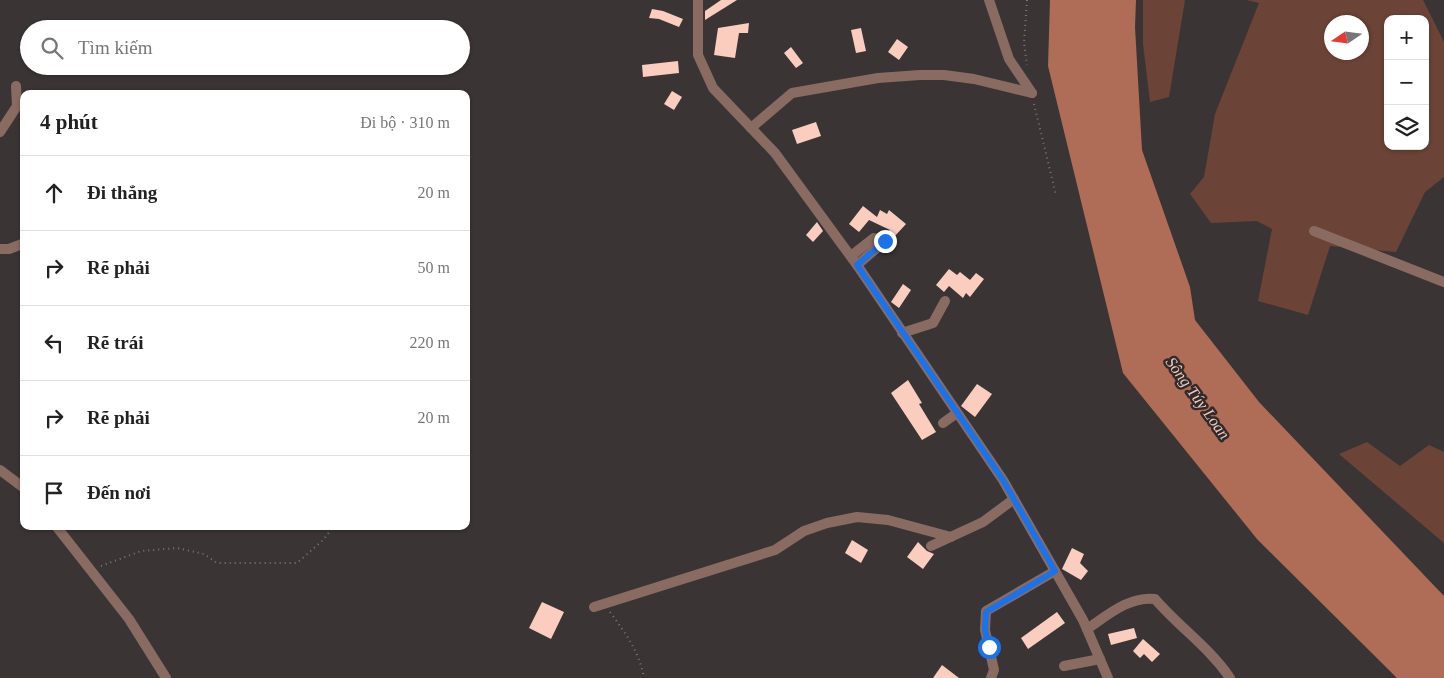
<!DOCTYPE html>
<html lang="vi">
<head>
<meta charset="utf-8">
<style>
	body { margin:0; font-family:"Times New Roman",serif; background:#f2f2f2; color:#222 }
	.controls { position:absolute; right:15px; top:15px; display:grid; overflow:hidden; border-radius:10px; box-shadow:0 1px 4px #0004 }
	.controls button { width:45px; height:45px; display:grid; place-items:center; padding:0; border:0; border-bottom:1px solid #e0e0e0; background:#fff; color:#222; font:25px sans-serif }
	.compass { position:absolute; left:1324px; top:15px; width:45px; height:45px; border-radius:50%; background:#fff; box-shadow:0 1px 4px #0004; rotate:257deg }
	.stop { position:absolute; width:15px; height:15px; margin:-11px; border:4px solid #1a73e8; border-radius:50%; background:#fff }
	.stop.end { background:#1a73e8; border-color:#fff; box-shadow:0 1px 5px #0008 }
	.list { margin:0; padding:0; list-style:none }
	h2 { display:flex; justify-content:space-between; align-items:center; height:65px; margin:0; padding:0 20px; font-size:21px }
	h2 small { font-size:16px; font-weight:400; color:#767676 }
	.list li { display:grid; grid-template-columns:32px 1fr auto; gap:15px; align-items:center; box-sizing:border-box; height:75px; padding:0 20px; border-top:1px solid #e0e0e0 }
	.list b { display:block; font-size:19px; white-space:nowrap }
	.list em { font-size:16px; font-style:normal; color:#767676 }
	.icon { flex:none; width:28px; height:28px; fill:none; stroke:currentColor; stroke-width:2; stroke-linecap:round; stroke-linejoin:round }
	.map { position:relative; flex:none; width:1444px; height:678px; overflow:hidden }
	.search { position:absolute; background:#fff; box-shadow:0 1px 4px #0004; left:20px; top:20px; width:450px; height:55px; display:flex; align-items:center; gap:12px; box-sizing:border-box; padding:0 18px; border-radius:28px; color:#767676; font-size:19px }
	.panel { position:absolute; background:#fff; box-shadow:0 1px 4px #0004; left:20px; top:90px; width:450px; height:440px; border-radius:10px }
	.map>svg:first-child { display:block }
	.green { fill:#6b4337; fill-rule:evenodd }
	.water { fill:#af6c56 }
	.building { fill:#facdbe }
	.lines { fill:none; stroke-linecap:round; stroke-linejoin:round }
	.path { stroke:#7b7776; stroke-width:2; stroke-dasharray:1 4; stroke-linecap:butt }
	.minor { stroke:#896b61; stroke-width:10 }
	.tertiary { stroke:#896b61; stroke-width:10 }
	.route { stroke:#1a73e8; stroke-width:6 }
	.labels { text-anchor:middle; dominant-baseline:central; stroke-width:5; stroke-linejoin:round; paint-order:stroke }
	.water-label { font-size:16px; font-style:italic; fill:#f4ccbf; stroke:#302b2a }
</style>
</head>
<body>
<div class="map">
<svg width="1444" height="678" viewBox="0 0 1444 678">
	<rect width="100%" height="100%" fill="#3a3534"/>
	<g class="green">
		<polygon points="1143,0 1185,0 1169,97 1150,102 1143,44"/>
		<path d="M 1246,0 L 1423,0 L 1444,42 L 1444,177 L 1425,192 L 1396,252 L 1330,246 L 1308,315 L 1258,301 L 1272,229 L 1257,221 L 1211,223 L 1190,194 L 1204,177 L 1215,114 L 1259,3 ZM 1388,19 L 1425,19 L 1425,146 L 1388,146 ZM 1332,22 L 1362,22 L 1362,52 L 1332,52 Z"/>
		<polygon points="1367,442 1400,466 1429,445 1444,452 1444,543 1339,454"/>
	</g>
	<polygon class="water" points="1050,0 1136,0 1135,27 1142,150 1190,287 1195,320 1259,402 1444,596 1444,678 1397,678 1257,539 1123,373 1048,66"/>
	<g class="building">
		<polygon points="721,0 737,0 705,20 705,11"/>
		<polygon points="652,9 663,11 683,19 679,27 659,19 649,18"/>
		<polygon points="749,23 748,33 739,33 735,58 714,55 718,28"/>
		<polygon points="861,28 866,51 856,53 851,30"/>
		<polygon points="897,39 908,47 899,60 888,52"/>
		<polygon points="791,47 803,63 796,68 784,53"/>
		<polygon points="678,61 679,73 643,77 642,65"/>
		<polygon points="672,91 682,97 674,110 664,104"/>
		<polygon points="816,122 821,136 797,144 792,130"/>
		<polygon points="863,206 877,217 880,210 887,214 889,210 906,224 894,237 888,232 890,230 869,220 859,232 849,224"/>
		<polygon points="817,222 823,231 813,242 806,235"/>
		<polygon points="949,269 957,275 960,272 970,280 976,273 984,279 970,297 966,293 963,298 949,286 944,292 936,285"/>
		<polygon points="903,284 911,290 899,308 891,302"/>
		<polygon points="908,380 922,403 919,404 936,432 922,440 891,393"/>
		<polygon points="977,384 992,394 975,417 961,406"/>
		<polygon points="852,540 868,550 861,563 845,553"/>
		<polygon points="918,542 927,551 934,554 923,569 907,557"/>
		<polygon points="1072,548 1084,554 1080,563 1088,571 1081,580 1062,569"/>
		<polygon points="542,602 564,612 551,639 529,628"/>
		<polygon points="1057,612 1065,623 1028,649 1021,638"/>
		<polygon points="1134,628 1137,638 1111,645 1108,634"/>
		<polygon points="1143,639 1160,654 1152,662 1144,654 1140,658 1133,651"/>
		<polygon points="942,665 959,678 933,678"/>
	</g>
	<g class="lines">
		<g class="path">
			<polyline points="1027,0 1024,43 1027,65"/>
			<polyline points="1034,104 1056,195"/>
			<polyline points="101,566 141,551 177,548 204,554 217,563 297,563 323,540 334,526"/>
			<path d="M 610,612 C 626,634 639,651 644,678"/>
		</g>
		<g class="minor">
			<polyline points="989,0 1009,59 1032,93"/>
			<polyline points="751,128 792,93 878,78 920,75 944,75 974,79 1032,93"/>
			<polyline points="0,132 17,106 16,86"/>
			<polyline points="1314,231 1444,282"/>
			<polyline points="0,249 9,249 22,244"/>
			<polyline points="851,256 874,238"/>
			<polyline points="857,265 885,241"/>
			<polyline points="902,333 933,323 945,301"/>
			<polyline points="943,423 957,413"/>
			<polyline points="0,470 24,488"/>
			<polyline points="56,526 129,619 166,678"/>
			<polyline points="931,546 983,522 1014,499"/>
			<polyline points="594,607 775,550 804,531 827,523 857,517 888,520 951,537"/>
			<path d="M 1087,629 C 1108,615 1129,596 1155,599 C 1179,627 1210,648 1230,678"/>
			<polyline points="1064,666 1100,659"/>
			<polyline points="991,678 994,670 985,630 986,611 1055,571"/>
		</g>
		<polyline class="tertiary" points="698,0 698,55 713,88 775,153 857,265 1003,480 1083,620 1108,678"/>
	</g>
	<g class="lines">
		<polyline class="route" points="885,241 857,265 1003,480 1055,571 986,612 985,630 989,647"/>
	</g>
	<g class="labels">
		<g class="water-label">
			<text transform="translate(1198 398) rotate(54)">Sông Túy Loan</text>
		</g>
	</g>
</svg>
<div class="controls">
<button>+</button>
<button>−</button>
<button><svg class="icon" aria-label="layers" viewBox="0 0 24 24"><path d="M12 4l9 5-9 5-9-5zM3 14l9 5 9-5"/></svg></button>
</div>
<svg class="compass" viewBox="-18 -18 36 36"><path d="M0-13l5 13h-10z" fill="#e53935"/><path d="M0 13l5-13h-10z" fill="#767676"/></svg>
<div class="stop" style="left:989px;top:647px"></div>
<div class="stop end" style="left:885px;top:241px"></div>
<div class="search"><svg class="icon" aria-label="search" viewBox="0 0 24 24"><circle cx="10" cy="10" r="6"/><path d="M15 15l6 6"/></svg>Tìm kiếm</div>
<section class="panel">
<h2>4 phút<small>Đi bộ · 310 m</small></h2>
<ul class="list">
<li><svg class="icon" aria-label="ahead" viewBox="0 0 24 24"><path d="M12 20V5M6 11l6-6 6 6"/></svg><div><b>Đi thẳng</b></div><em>20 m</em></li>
<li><svg class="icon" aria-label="right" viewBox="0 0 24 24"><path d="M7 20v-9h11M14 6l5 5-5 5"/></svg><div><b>Rẽ phải</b></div><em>50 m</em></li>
<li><svg class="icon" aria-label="left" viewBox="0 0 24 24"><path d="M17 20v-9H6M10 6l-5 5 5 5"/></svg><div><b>Rẽ trái</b></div><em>220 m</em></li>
<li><svg class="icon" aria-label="right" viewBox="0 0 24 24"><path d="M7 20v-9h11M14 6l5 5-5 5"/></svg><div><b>Rẽ phải</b></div><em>20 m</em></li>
<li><svg class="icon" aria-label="arrive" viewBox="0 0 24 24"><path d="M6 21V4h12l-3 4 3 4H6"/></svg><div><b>Đến nơi</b></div></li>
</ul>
</section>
</div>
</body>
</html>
